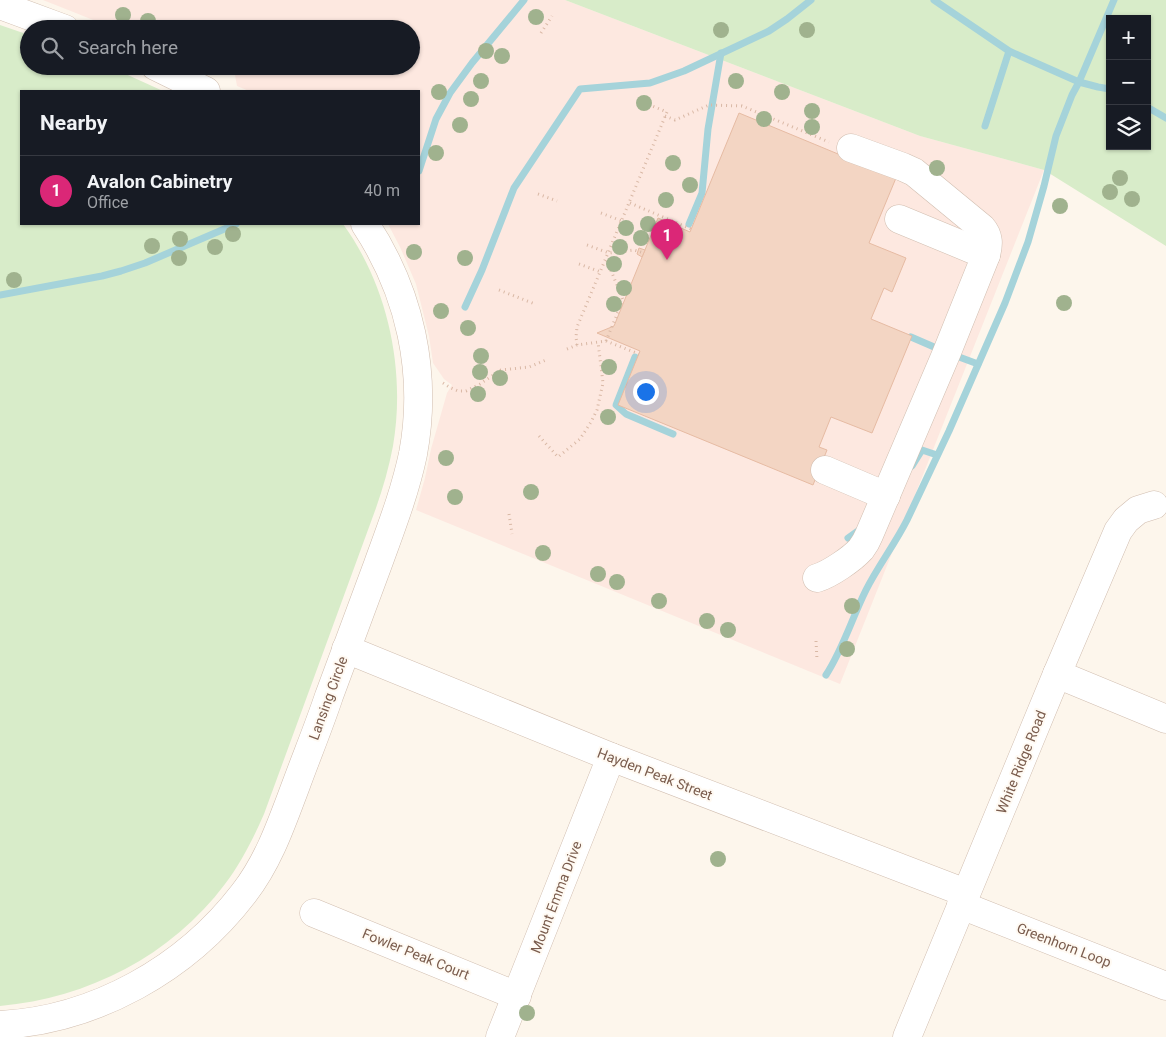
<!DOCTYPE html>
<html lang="en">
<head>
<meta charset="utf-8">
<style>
	body { margin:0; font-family:Roboto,sans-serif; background:#242831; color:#f1f3f6 }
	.controls { position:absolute; right:15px; top:15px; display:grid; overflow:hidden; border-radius:0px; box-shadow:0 1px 4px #0004 }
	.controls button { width:45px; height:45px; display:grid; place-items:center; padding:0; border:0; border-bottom:1px solid #363941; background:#171b24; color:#f1f3f6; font:25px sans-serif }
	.you { position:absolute; left:645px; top:391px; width:18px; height:18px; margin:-12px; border:4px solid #fff; border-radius:50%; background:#1a73e8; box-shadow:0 0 0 8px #1a73e833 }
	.badge { display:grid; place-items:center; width:32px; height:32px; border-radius:50%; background:#db2777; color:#fff; font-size:16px; font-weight:700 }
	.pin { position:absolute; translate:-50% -41px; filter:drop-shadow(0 1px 2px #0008) }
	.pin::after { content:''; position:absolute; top:26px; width:18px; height:15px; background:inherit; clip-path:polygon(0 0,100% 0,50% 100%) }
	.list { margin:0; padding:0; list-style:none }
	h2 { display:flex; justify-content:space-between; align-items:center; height:65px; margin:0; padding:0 20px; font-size:21px }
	h2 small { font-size:16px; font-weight:400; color:#9ea1a6 }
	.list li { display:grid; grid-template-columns:32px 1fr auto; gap:15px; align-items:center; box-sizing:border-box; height:70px; padding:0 20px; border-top:1px solid #363941 }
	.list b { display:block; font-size:19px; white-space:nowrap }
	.list p { margin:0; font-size:16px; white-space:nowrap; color:#9ea1a6 }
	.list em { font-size:16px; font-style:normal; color:#9ea1a6 }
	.icon { flex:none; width:28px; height:28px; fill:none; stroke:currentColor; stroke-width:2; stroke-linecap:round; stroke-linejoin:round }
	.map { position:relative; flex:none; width:1166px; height:1037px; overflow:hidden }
	.search { position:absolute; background:#171b24; box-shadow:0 1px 4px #0004; left:20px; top:20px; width:400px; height:55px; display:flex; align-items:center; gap:12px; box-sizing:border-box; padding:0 18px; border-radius:28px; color:#9ea1a6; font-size:19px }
	.panel { position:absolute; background:#171b24; box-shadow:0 1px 4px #0004; left:20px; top:90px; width:400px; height:135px; border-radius:0px }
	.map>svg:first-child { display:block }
	.commercial { fill:#fde8e0 }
	.green { fill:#d8ecc9; fill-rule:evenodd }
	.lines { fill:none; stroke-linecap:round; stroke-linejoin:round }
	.stream { stroke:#a5d3da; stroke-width:7 }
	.building { fill:#f3d5c3; stroke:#e6bba3 }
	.minor-casing { stroke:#d1beb0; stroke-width:29 }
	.path { stroke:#d9b8a5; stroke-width:3; stroke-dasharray:1 4; stroke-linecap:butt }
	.minor { stroke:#fff; stroke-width:28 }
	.tree { fill:#a0b28e }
	.labels { text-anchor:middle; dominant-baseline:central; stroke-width:4; stroke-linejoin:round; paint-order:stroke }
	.street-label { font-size:14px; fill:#7a5c4d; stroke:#fffaf3 }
</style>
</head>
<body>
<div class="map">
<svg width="1166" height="1037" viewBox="0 0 1166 1037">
	<rect width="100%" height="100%" fill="#fdf6ec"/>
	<polygon class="commercial" points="43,0 565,0 920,136 1044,170 840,684 416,510 425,478 431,449 447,393 452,385 444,379 433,363 429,336 416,284 400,247 388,224 419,224 419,91 249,91 237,86 235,75 217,66 411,66 411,29 116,29"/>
	<g class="green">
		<path d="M 565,0 L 1166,0 L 1166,246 L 1044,170 L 920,136 ZM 1110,19 L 1147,19 L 1147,146 L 1110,146 Z"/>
		<path d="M 0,25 L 29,35 L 29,66 L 108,66 L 163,91 L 21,91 L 21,224 L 343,224 C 388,286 406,370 393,446 C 389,467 383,488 376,508 L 264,814 C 253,839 241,863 225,884 C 171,956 88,998 0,1006 Z"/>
	</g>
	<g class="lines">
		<g class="stream">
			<polyline points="934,0 1009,51 1079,82 1098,87 1110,89"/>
			<polyline points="1147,107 1166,118"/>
			<polyline points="985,126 1009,51"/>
			<polyline points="419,171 436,119 450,93 472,63 524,0"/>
			<polyline points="689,224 702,193 708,129 721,53"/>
			<polyline points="0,295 102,276 121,271 145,263 236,224"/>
			<polyline points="465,307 482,270 514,188 580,89 650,83 684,71 769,31 787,19 811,0"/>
			<polyline points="911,337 941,350"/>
			<polyline points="951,354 978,364"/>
			<polyline points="635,357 616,405 626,414 673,434"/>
			<polyline points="912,466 922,450 937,455"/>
			<polyline points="848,538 862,528"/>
			<path d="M 826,675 C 843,649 852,618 866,590 C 878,566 895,544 907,520 L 949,431 L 1005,303 L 1028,242 L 1044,186 L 1056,136 L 1072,95 L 1079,82 L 1114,0"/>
		</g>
	</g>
	<g class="building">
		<polygon points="739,113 896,178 869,243 906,258 892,292 884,288 871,319 912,336 872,433 831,417 819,447 827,450 813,485 618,405 640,351 597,333 614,326 658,218 690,232"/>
		<polygon points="639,248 645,250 642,257 637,254"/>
	</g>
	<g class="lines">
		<g class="minor-casing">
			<g id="minor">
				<polyline points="0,5 65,29"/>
				<polyline points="155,66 206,91"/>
				<polyline points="899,219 986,255"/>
				<polyline points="825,470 886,496"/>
				<path d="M 817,578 C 830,574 852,559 861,549 C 864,545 867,540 869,535 L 947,352 L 986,255 C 989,244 989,236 982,228 L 914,172 L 903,167 L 851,148"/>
				<polyline points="346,649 611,757 966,893"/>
				<polyline points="1057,674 1166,719"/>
				<polyline points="961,905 1166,986"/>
				<polyline points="314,913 517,996"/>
				<path d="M 0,1025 C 95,1020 186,969 244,893 C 269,861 282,822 296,785 C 307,755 319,726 329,696 C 345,652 362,608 378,564 C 391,528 405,492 413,454 C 428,373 410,292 365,224"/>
				<polyline points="500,1037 611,757"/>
				<polyline points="907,1037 1057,674 1118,531 1126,520 1138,510 1154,505"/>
			</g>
		</g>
		<g class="path">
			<polyline points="541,33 552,16"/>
			<polyline points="665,116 675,120 709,105 742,106 829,142"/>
			<polyline points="538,194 557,201"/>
			<polyline points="630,203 691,229"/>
			<polyline points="601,213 622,221"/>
			<polyline points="587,245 609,253 634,250 644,253"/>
			<polyline points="607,261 624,302"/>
			<polyline points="579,264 601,272"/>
			<polyline points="499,290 535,304"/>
			<polyline points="606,341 623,300"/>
			<polyline points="577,345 576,337 577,327 667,112 640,101"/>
			<polyline points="567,349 577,345 606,341 639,354"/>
			<polyline points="443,383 451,388 458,391 466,391 480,384 501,370 529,367 546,360"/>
			<polyline points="539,436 558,457 580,439 591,422 597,410 603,383 598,342"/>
			<polyline points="509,514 512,534"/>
			<polyline points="816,641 817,660"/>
		</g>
		<use href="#minor" class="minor"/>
	</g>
	<g class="tree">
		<circle cx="123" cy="15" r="8"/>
		<circle cx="536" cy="17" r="8"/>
		<circle cx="148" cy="21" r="8"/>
		<circle cx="721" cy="30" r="8"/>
		<circle cx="807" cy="30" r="8"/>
		<circle cx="486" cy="51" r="8"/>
		<circle cx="502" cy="56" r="8"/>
		<circle cx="481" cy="81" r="8"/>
		<circle cx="736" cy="81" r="8"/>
		<circle cx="439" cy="92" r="8"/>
		<circle cx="782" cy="92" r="8"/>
		<circle cx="471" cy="99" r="8"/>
		<circle cx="644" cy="103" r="8"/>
		<circle cx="812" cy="111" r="8"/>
		<circle cx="764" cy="119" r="8"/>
		<circle cx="460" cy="125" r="8"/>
		<circle cx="812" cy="127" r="8"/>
		<circle cx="436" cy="153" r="8"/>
		<circle cx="673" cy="163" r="8"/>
		<circle cx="937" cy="168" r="8"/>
		<circle cx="1120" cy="178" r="8"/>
		<circle cx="690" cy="185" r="8"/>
		<circle cx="1110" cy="192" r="8"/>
		<circle cx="1132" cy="199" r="8"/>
		<circle cx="666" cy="200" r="8"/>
		<circle cx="1060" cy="206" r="8"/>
		<circle cx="648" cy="224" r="8"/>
		<circle cx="626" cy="228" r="8"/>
		<circle cx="233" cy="234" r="8"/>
		<circle cx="641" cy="238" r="8"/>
		<circle cx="180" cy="239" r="8"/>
		<circle cx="152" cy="246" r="8"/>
		<circle cx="215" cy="247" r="8"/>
		<circle cx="620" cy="247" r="8"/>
		<circle cx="414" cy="252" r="8"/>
		<circle cx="179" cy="258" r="8"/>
		<circle cx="465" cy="258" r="8"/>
		<circle cx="614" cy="264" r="8"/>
		<circle cx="14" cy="280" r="8"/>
		<circle cx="624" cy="288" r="8"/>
		<circle cx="1064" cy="303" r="8"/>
		<circle cx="614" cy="304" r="8"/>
		<circle cx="441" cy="311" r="8"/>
		<circle cx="468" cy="328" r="8"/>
		<circle cx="481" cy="356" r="8"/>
		<circle cx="609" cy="367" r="8"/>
		<circle cx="480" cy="372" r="8"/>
		<circle cx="500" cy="378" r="8"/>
		<circle cx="478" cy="394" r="8"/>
		<circle cx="608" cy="417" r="8"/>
		<circle cx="446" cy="458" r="8"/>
		<circle cx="531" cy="492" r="8"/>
		<circle cx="455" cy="497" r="8"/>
		<circle cx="543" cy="553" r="8"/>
		<circle cx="598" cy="574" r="8"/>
		<circle cx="617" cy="582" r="8"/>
		<circle cx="659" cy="601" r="8"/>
		<circle cx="852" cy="606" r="8"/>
		<circle cx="707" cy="621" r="8"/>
		<circle cx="728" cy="630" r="8"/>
		<circle cx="847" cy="649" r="8"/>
		<circle cx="718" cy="859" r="8"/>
		<circle cx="527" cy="1013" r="8"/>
	</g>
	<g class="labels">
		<g class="street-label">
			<text transform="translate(328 698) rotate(-70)">Lansing Circle</text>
			<text transform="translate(1021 762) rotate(-68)">White Ridge Road</text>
			<text transform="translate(655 774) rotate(21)">Hayden Peak Street</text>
			<text transform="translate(556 897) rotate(-69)">Mount Emma Drive</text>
			<text transform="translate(1064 945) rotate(21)">Greenhorn Loop</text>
			<text transform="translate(416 954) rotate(22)">Fowler Peak Court</text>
		</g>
	</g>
</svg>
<div class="controls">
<button>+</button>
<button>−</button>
<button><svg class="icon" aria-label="layers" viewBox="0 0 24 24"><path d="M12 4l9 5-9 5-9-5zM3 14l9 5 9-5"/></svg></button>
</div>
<div class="you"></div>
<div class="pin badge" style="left:667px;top:260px">1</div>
<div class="search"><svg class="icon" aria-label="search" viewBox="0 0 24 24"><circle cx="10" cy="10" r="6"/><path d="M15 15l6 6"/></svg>Search here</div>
<section class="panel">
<h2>Nearby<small></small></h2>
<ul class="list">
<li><span class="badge">1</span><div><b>Avalon Cabinetry</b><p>Office</p></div><em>40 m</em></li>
</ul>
</section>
</div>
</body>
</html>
